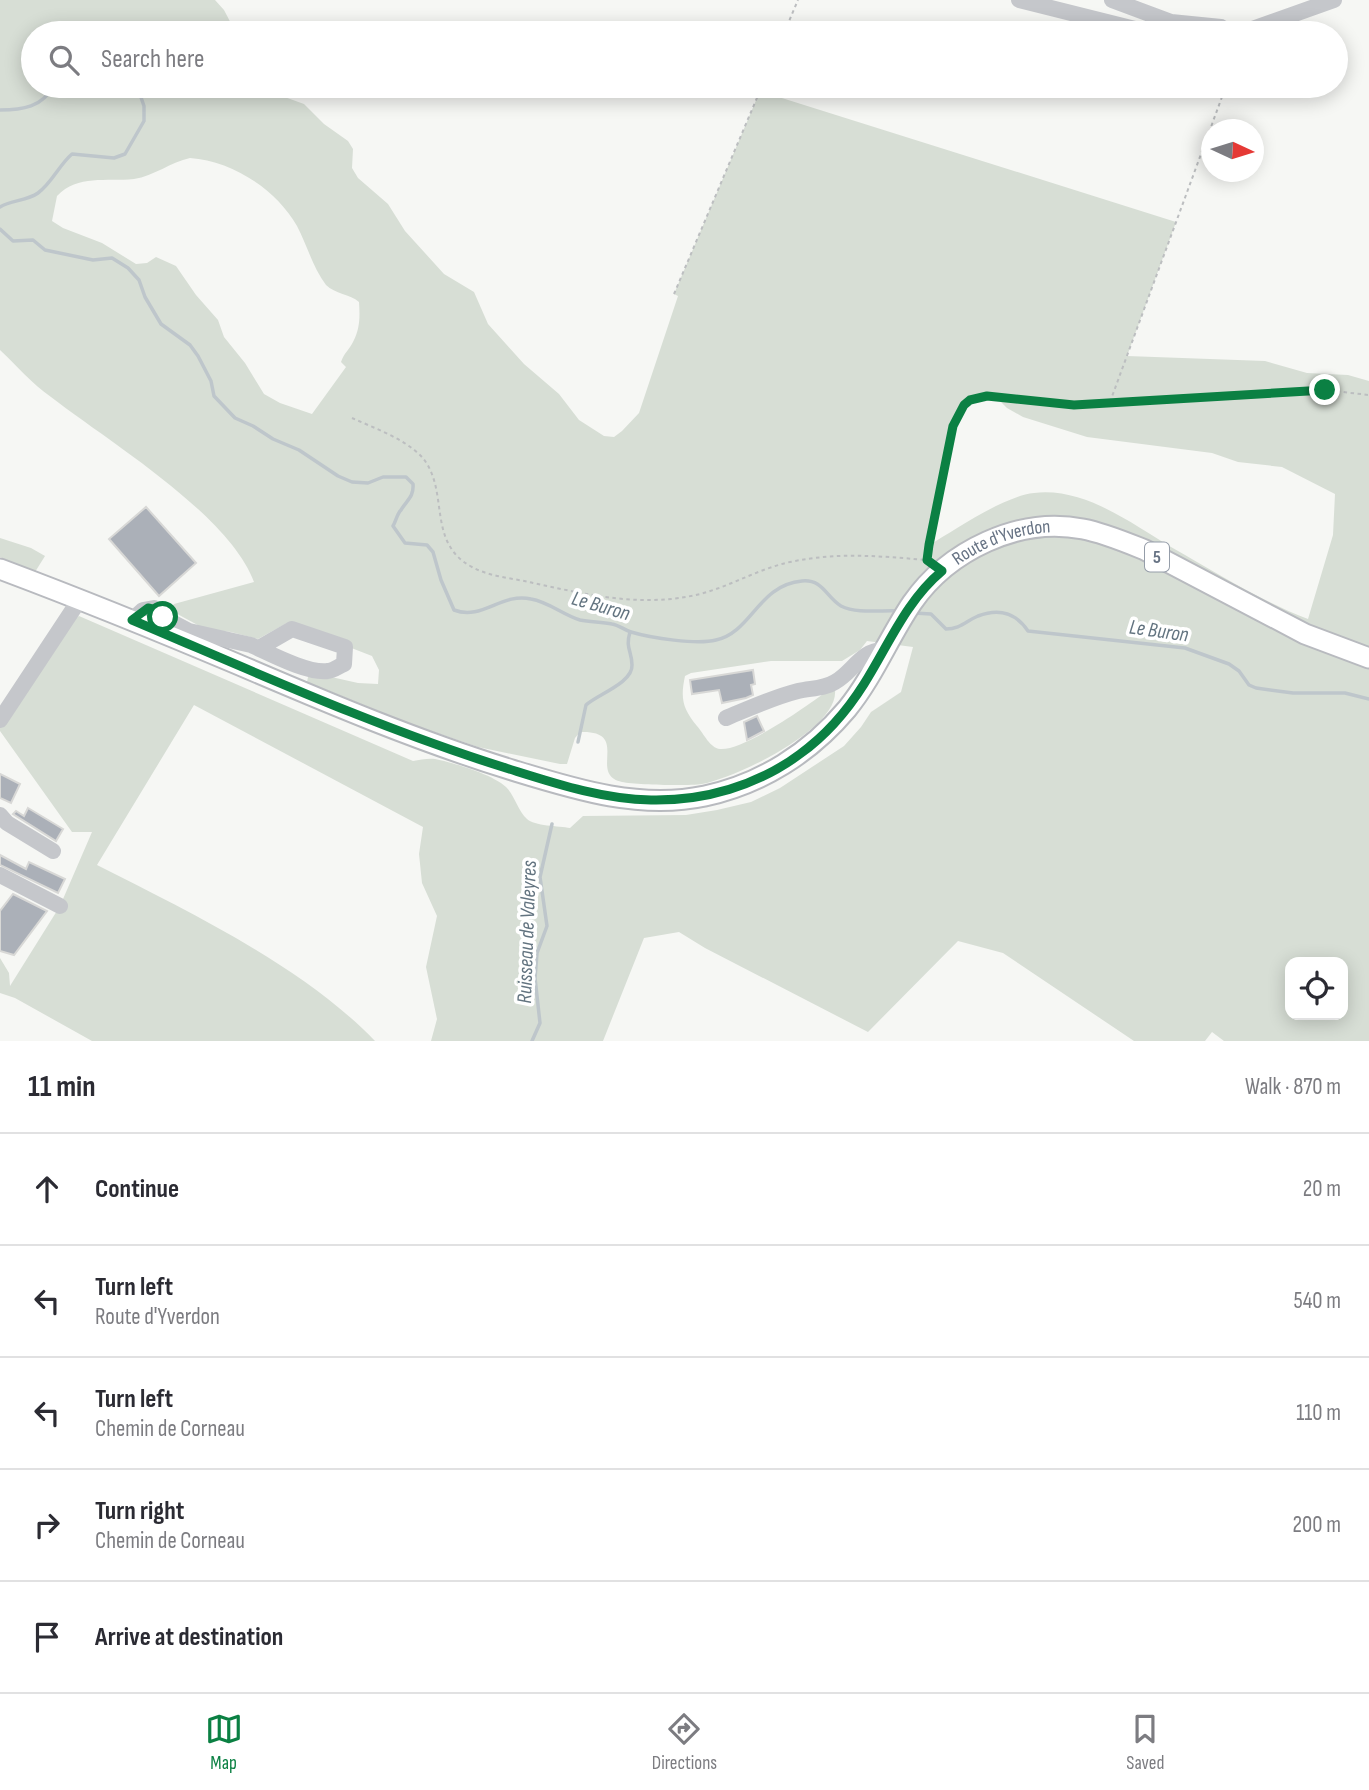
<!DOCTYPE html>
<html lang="en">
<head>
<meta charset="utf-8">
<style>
	body { margin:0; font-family:"Sofia Sans Condensed",sans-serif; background:#f2f2f3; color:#2b2b33 }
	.controls { position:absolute; right:21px; bottom:21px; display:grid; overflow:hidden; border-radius:14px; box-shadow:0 4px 18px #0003 }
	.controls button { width:63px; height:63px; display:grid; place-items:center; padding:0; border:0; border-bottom:2px solid #e1e1e2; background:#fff; color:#2b2b33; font:35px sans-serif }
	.compass { position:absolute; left:1201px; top:119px; width:63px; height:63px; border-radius:50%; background:#fff; box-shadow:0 4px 18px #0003; rotate:94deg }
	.stop { position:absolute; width:21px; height:21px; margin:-16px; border:5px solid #0b8043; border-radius:50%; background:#fff }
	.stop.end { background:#0b8043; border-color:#fff; box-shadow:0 2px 7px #0008 }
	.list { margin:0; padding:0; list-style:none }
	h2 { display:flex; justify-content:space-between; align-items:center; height:91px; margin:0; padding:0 28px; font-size:30px }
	h2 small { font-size:23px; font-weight:400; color:#7c7c81 }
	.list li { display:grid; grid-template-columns:46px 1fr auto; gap:21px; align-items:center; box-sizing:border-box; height:112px; padding:0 28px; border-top:2px solid #e1e1e2 }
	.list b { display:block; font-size:26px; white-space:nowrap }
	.list p { margin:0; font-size:23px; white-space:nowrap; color:#7c7c81 }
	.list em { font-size:23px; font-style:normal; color:#7c7c81 }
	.icon { flex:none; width:38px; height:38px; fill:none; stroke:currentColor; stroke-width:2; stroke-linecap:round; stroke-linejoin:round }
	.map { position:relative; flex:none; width:1369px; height:1041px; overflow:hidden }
	.search { position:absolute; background:#fff; box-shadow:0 4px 18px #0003; left:21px; right:21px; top:21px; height:77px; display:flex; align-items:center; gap:18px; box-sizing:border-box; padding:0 24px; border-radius:38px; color:#7c7c81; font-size:26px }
	.sheet { height:651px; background:#fff }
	nav { display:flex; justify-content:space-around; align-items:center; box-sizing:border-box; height:98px; border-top:2px solid #e1e1e2; background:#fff; font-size:19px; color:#7c7c81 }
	nav a { display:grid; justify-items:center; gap:4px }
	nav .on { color:#0b8043 }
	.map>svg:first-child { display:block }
	.green { fill:#d7ded5; fill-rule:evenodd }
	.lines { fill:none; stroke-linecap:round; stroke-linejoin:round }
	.stream { stroke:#bec6cb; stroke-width:3.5 }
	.building { fill:#abb0b8; stroke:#d8d8d6; stroke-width:2 }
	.major-casing { stroke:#b8babf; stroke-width:23 }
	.path { stroke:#bcbec0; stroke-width:2; stroke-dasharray:3.5 3.5; stroke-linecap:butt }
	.minor { stroke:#c5c7cb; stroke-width:16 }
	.major { stroke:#fff; stroke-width:19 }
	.route { stroke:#0b8043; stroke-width:9 }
	.labels { text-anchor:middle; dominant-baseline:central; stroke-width:7; stroke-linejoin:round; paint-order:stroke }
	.shield { fill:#fff; stroke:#959da9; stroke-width:2 }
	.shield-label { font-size:18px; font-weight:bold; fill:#677384 }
	.street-label { font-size:19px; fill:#677384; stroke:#fff }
	.water-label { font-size:21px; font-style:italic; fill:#637480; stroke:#fff }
</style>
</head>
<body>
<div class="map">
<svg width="1369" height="1041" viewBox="0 0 1369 1041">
	<rect width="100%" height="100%" fill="#f6f7f4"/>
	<g class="green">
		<path d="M 0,0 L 215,0 L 224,10 L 236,33 L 33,33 L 33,86 L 270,86 L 279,95 L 304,104 L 324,124 L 348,141 L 353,149 L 352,168 L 358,178 L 388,204 L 405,231 L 444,274 L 474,292 L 488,324 L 524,364 L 559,394 L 579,420 L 604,436 L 614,437 L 622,431 L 639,413 L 678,296 L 674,294 L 760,91 L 1176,222 L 1127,356 L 1265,361 L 1307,373 L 1348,375 L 1369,381 L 1369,1041 L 1224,1041 L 1212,1032 L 1205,1041 L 1134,1041 L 1003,953 L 958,941 L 868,1032 L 705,948 L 679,932 L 644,938 L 603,1041 L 431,1041 L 437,1019 L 426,967 L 437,916 L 422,883 L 419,854 L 423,827 L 194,705 L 97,865 C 188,911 304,967 375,1041 L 92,1041 L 15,998 L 0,993 L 0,958 L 9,973 L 10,986 L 60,906 L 92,832 L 72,832 L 0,731 L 0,727 L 72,621 L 79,616 L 413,761 C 420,760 428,758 435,759 C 454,763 492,774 506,787 C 515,796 518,811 527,819 C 534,826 559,826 570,828 L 583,816 L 686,815 L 717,810 L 751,802 L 780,788 L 844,746 L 861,727 L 871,712 L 901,692 L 913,647 L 867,641 L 860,650 L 842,661 L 771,661 L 691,673 L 685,676 C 680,699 683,709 697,726 C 704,734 710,748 720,749 C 744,751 810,704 830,689 L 835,690 C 839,729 735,778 702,784 C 688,786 636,785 622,782 C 587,775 632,730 580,732 L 575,738 L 567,764 L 560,764 L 478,747 L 408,723 L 307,682 L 309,672 L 358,683 L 378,684 L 379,670 L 372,656 L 287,623 L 258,639 L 231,632 L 205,629 L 170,610 L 174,604 L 254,582 C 229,514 109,442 51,397 C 32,384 16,365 0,350 ZM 190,158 C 232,161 276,189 297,226 C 307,245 313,268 326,285 C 335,294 350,294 359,302 C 360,317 360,329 353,342 C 349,350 344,353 341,362 L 346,367 L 312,414 L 280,403 L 264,394 L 245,363 L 224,337 L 218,320 L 196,295 L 176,266 L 156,257 L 147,263 L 136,264 L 102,243 L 63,228 L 52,221 L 57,196 C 78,174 106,182 134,179 C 154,176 171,162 190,158 ZM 995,396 L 1007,408 L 1023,417 L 1087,437 L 1212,453 L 1238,462 L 1282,467 L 1335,494 L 1333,535 L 1308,619 C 1261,601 1215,572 1171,547 C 1131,523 1084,487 1034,493 C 1004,496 957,529 929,545 L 955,419 C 964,401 975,396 995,396 ZM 1290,962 L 1343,962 L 1343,1015 L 1290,1015 Z"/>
		<polygon points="0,538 31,548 45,556 35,572 0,557"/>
	</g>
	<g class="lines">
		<g class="stream">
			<path d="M 0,110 C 22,110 43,107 53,86"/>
			<path d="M 0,207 C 11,200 27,201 38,193 C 52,183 59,165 72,154 L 114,158 L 125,154 L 144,121 L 144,106 L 137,86"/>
			<path d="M 0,229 L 13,241 L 33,240 L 45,250 L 93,260 L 112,258 L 128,268 L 139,280 L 145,297 L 161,324 L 190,345 L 198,356 L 211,381 L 214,396 L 235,418 L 253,426 L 273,439 L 299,450 L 338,476 L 352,482 L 368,483 L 383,477 L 406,477 L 413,484 C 414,497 407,500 401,510 C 397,514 396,521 393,526 L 405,543 L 427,545 L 433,552 L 441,580 L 454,610 C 482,621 502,592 531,599 C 549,602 563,615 580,620 C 590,622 601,622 612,624 C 619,625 624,630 631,632 C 651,638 697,645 716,640 C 752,632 758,585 802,581 C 823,579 826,597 841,606 C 857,614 881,610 899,611"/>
			<path d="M 914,613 L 931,614 L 946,629 C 960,629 966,621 978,616 C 999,608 1016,613 1028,631 L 1185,648 L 1229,664 L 1239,671 L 1249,685 L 1256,688 L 1293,693 L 1345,693 L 1369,699"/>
			<path d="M 578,742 L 586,705 C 596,695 633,683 632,665 C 632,651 625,648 630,632"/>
			<polyline points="532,1041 540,1023 535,978 537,953 547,926 540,877 552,824"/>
		</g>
	</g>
	<g class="building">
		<polygon points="146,507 196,563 159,596 109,539"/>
		<polygon points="753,670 755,684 751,685 753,695 746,698 722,703 719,690 692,694 690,680"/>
		<polygon points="757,716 764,731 747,740 744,722"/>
		<polygon points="0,774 20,784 11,803 0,798"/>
		<polygon points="28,808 63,829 56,841 13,814 16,811 24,816"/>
		<polygon points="0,855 26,869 29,862 65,879 58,893 0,865"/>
		<polygon points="13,894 47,911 14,955 0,951 0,911"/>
	</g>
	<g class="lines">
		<g class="major-casing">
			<g id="major">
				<path id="s1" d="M 0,569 C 80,599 159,631 237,664 C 328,703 418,741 512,770 C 574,789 639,810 705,796 C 761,784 810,753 847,709 C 873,677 889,637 912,603 C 948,551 1019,516 1083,529 C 1104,533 1125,542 1145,550 L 1305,634 L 1369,658"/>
			</g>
		</g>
		<g class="path">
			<polyline points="784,33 798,0"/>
			<polyline points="674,294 762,86"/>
			<polyline points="1110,402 1226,86"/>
			<path d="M 352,418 C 374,428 403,438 421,456 C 451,489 425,542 472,567 C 490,577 513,578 533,583 C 589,595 643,608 700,594 C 731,586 758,569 790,562 C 839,552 877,556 927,560"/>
			<polyline points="929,562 927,560 929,545 953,426 964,405 970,400 987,396 1074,405 1325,390 1369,395"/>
		</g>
		<g class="minor">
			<polyline points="1019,0 1151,33"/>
			<polyline points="1112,0 1171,22 1221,27 1231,33"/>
			<polyline points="1241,33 1334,0"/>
			<path d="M 132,620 L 143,610 L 154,608 L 168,620 L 189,631 L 251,645 C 269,653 308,674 328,671 C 333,671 339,666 344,664 L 345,647 L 292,629 L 259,648"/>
			<path d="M 726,718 C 750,708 774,697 798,691 C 811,688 824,689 835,682 C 852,673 862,649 884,650"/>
			<polyline points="0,720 80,599"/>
			<polyline points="0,815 7,823 53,851"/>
			<polyline points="0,875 60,906"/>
		</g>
		<use href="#major" class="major"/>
	</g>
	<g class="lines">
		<path class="route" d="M 163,617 L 157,610 L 148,608 L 132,620 C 255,672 378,728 506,768 C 554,783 601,799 651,800 C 704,801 757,786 800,754 C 825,736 847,711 864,684 C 888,646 906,601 942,571 L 927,560 L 929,545 L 953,426 L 964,405 L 970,400 L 987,396 L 1074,405 L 1325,390"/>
	</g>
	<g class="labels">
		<rect class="shield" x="1145" y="542.5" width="24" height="29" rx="5"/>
		<g class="shield-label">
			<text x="1157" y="557">5</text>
		</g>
		<g class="street-label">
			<text stroke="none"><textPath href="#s1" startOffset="1153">Route d'Yverdon</textPath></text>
		</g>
		<g class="water-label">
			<text transform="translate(601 606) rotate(16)">Le Buron</text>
			<text transform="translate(1159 631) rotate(8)">Le Buron</text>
			<text transform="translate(527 932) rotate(-88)">Ruisseau de Valeyres</text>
		</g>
	</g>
</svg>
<div class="controls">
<button><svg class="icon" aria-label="locate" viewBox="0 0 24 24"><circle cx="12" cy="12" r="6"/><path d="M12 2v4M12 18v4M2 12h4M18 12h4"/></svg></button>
</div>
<svg class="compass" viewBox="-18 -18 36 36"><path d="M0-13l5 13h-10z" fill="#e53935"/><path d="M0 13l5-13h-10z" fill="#7c7c81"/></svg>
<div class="stop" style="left:163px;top:617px"></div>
<div class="stop end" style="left:1325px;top:390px"></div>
<div class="search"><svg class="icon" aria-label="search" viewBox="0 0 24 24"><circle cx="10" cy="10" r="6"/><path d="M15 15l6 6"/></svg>Search here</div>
</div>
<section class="sheet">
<h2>11 min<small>Walk · 870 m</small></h2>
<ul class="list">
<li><svg class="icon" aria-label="ahead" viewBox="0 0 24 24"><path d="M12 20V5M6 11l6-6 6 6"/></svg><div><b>Continue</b></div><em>20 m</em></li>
<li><svg class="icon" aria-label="left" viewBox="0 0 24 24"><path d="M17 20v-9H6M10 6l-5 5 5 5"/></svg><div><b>Turn left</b><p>Route d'Yverdon</p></div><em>540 m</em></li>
<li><svg class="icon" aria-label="left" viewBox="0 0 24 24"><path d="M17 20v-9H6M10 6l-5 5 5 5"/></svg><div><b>Turn left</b><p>Chemin de Corneau</p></div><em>110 m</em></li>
<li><svg class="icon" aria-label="right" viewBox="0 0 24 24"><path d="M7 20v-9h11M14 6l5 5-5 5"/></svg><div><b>Turn right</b><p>Chemin de Corneau</p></div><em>200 m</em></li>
<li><svg class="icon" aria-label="arrive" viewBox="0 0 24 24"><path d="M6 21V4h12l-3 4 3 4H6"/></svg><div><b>Arrive at destination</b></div></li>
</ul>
</section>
<nav>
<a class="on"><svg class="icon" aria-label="map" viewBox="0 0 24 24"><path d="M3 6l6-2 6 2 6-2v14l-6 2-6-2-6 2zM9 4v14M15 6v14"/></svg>Map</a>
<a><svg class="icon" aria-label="directions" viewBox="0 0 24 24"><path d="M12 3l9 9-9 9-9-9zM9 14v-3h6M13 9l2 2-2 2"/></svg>Directions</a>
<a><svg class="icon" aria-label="saved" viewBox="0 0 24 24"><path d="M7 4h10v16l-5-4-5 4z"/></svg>Saved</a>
</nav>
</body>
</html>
